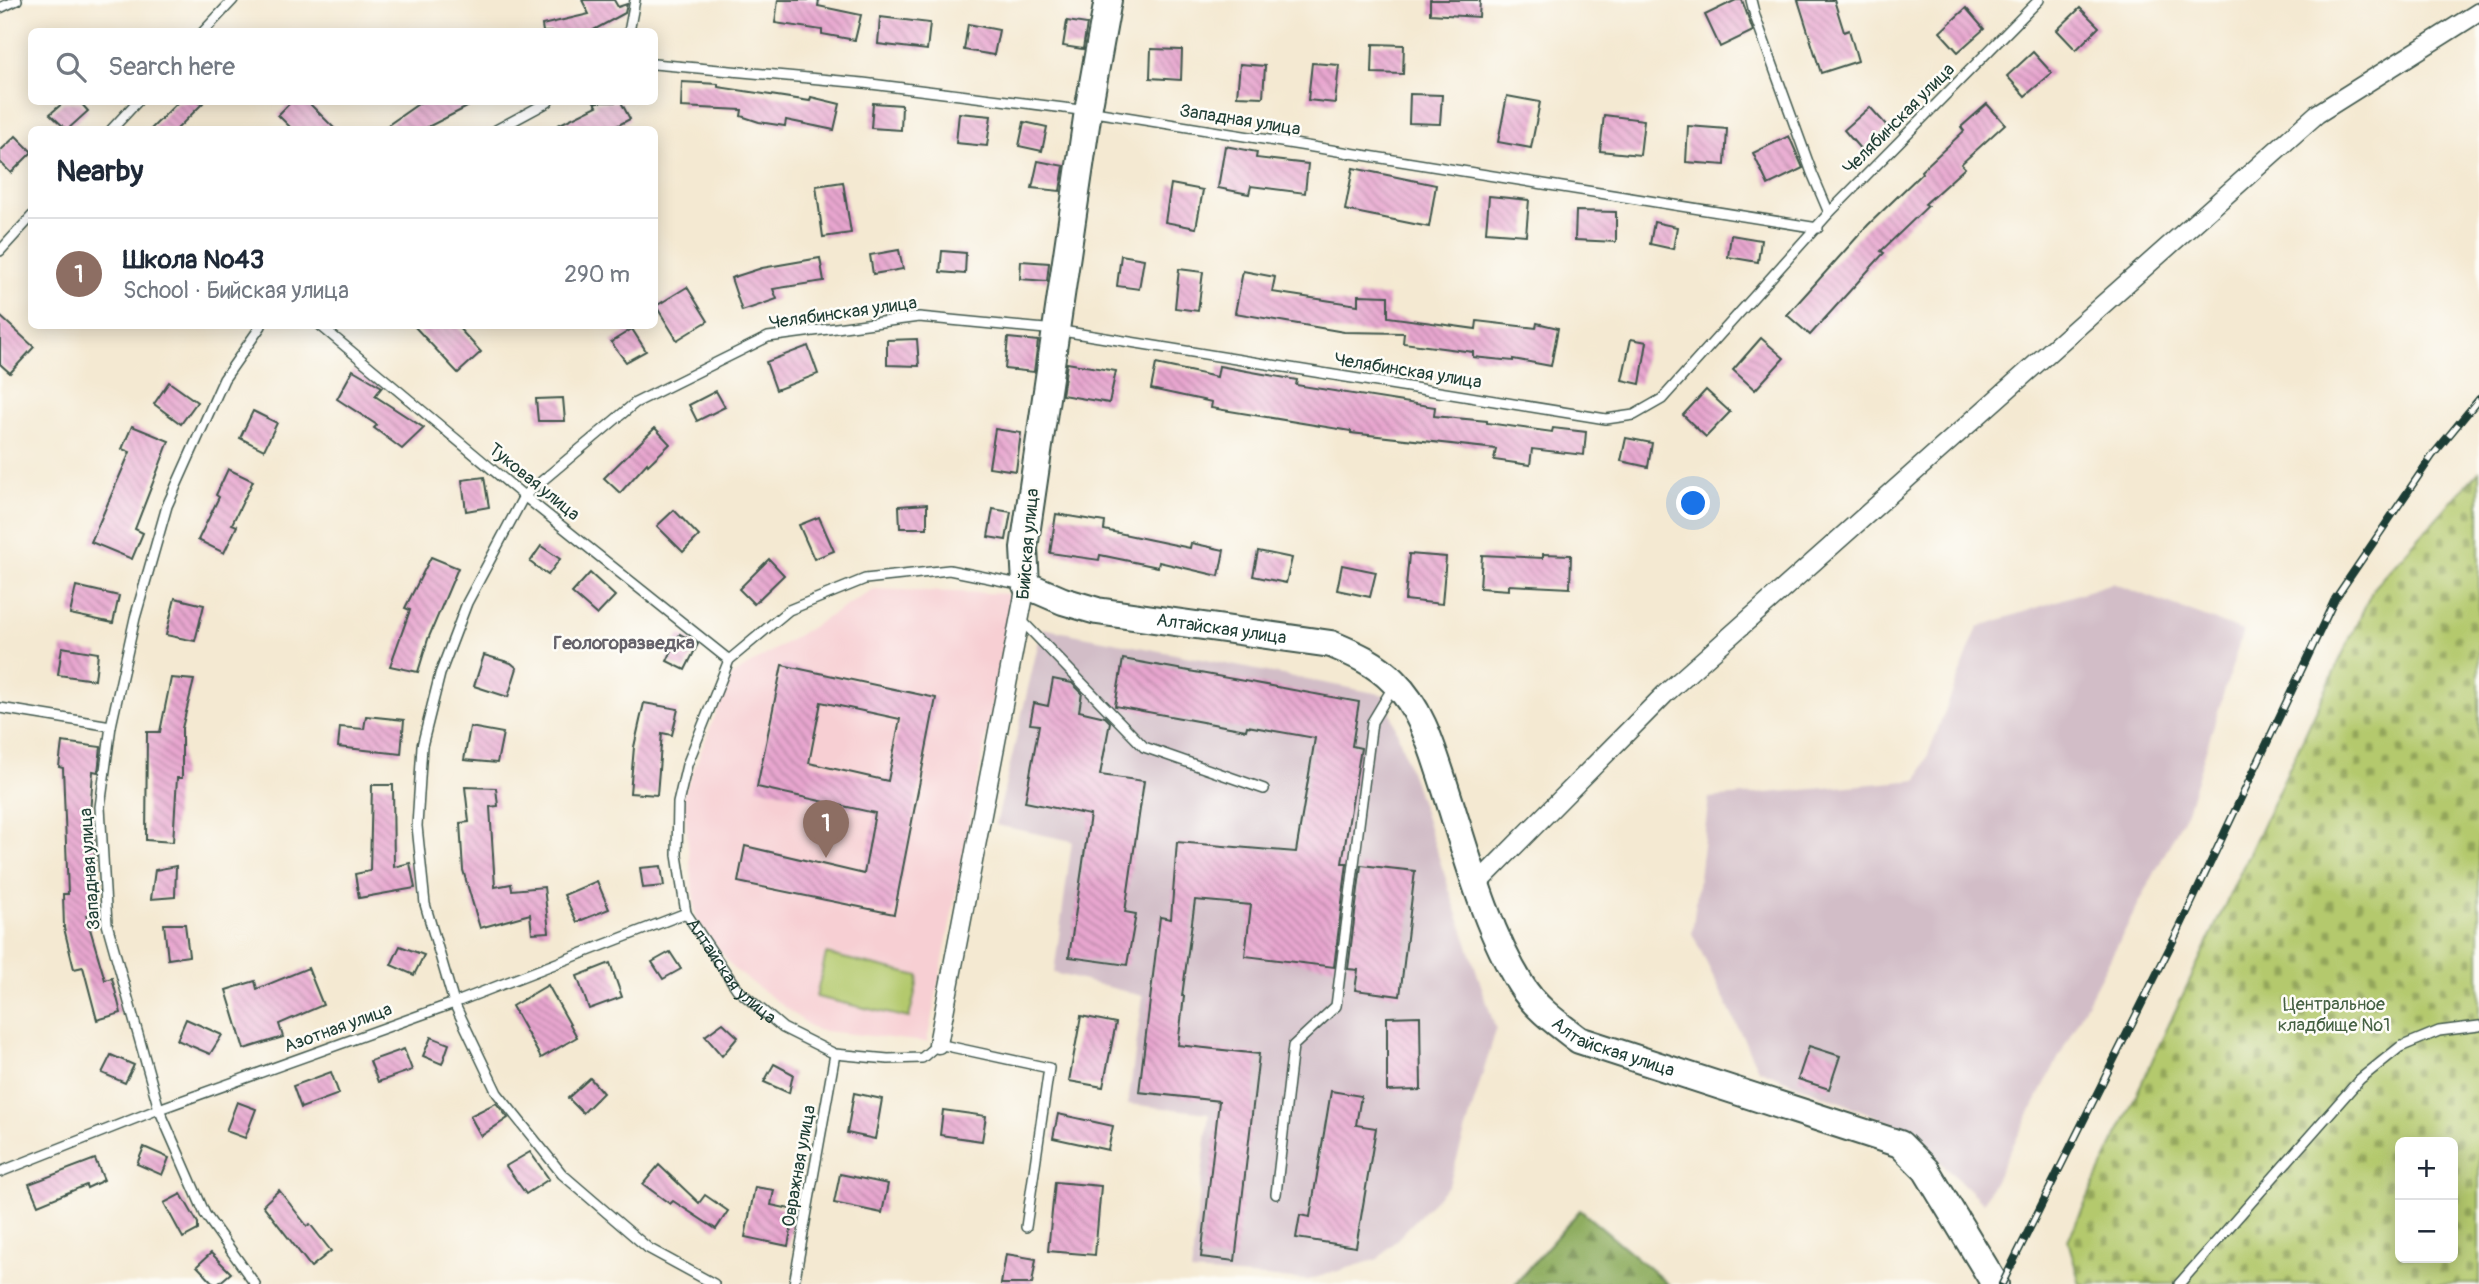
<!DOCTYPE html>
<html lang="en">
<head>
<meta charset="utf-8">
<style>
	body { margin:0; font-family:Pangolin,sans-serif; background:#f6f6f7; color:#1f2937 }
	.controls { position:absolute; right:21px; bottom:21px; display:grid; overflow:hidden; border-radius:10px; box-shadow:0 4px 18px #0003 }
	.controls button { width:63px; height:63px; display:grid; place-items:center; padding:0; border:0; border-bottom:2px solid #e0e1e3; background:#fff; color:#1f2937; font:35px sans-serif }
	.you { position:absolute; left:1694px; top:504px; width:24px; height:24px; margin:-18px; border:5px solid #fff; border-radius:50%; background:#1a73e8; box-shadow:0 0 0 10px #1a73e833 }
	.badge { display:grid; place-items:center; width:46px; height:46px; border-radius:50%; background:#7c3aed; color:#fff; font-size:23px; font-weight:700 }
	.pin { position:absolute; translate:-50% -58px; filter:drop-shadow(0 2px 4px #0008) }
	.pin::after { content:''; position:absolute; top:37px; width:24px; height:21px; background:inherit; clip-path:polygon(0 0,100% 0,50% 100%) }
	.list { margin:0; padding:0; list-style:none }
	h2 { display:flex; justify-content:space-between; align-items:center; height:91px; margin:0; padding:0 28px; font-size:30px }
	h2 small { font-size:23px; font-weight:400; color:#747a83 }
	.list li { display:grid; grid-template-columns:46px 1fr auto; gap:21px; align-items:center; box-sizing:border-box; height:112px; padding:0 28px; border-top:2px solid #e0e1e3 }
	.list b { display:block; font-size:26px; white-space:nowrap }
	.list p { margin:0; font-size:23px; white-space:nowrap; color:#747a83 }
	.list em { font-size:23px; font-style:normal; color:#747a83 }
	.icon { flex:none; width:38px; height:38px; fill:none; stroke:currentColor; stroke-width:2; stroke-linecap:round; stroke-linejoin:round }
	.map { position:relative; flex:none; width:2479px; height:1284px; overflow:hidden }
	.search { position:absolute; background:#fff; box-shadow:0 4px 18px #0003; left:28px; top:28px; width:630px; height:77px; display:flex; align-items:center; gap:18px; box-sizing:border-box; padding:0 24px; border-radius:10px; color:#747a83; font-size:26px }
	.panel { position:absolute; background:#fff; box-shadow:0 4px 18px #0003; left:28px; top:126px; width:630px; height:203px; border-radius:10px }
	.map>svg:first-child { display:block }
	.built { fill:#f7cfd3 }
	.industrial { fill:#d2bdc7 }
	.forest { fill:url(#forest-firs); stroke:#57754a; stroke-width:2 }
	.cemetery { fill:url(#cemetery-stones); stroke:#6a8350; stroke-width:2; fill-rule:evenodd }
	.pitch { fill:#b4c96d; stroke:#6a8350; stroke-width:2 }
	.building { fill:url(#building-back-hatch); fill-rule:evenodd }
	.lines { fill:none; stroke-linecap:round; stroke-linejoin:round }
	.lane-casing { stroke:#3f574c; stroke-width:12 }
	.street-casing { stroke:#3f574c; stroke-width:21 }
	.secondary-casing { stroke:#3f574c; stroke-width:30 }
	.lane { stroke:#fff; stroke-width:9 }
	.street { stroke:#fff; stroke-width:18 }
	.secondary { stroke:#fff; stroke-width:26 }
	.rail-casing { stroke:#1f3d34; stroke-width:8 }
	.rail { stroke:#fdfcf7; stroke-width:5; stroke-dasharray:16; stroke-linecap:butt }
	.labels { text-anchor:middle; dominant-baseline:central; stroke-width:5; stroke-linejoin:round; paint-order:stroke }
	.street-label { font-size:18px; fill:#1f3d34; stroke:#fdfcf7 }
	.park-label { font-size:18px; fill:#446042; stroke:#fdfcf7 }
	.neighbourhood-label { font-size:19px; font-weight:bold; fill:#65626a; stroke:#fdfcf7 }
</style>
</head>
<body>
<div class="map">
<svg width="2479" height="1284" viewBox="0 0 2479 1284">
	<defs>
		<pattern id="forest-firs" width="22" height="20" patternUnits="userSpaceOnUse" patternTransform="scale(1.75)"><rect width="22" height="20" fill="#8fad60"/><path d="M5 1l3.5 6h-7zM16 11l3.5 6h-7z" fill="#748e50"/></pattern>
		<pattern id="cemetery-stones" width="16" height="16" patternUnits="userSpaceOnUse" patternTransform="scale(1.75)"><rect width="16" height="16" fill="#b4c96d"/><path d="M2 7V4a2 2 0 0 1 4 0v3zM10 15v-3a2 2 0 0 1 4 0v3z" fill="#92a45a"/></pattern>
		<pattern id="building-back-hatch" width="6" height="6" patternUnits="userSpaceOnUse" patternTransform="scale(1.75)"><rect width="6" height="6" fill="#e8a6cf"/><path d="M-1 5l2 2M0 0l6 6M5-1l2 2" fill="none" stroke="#bb88a9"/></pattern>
	</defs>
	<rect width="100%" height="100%" fill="#fdfcf7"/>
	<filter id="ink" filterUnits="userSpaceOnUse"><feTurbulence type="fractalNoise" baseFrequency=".0143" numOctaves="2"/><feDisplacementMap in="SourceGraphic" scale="14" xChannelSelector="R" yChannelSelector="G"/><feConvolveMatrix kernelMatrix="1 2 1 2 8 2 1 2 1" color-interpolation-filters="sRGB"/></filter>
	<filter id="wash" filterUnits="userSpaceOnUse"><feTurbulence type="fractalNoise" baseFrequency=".00686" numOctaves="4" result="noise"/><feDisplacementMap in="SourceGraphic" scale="28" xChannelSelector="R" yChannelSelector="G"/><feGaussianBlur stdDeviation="1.57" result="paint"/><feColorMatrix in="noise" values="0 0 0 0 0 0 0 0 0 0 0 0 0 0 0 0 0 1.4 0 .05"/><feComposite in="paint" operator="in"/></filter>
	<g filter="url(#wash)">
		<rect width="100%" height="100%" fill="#f4e9d2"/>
		<polygon class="built" points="874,589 1014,594 927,1042 815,1030 734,969 696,920 683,796 731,676"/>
		<g class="industrial">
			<polygon points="2112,583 2243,631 2187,811 1983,1203 1905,1128 1758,1069 1692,933 1709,798 1918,780 1978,627"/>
			<polygon points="1042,628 1385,695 1496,1030 1449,1185 1378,1259 1308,1280 1191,1272 1209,1113 1128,1104 1143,996 1054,973 1072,841 996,825"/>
		</g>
		<polygon class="forest" points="1580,1210 1668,1284 1515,1284"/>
		<path class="cemetery" d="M 2479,471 L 2479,1284 L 2080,1284 L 2068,1240 L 2374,587 ZM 2400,1142 L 2453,1142 L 2453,1258 L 2400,1258 Z"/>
		<polygon class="pitch" points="826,954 919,976 909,1018 816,997"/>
		<g id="blocks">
			<g class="building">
				<polygon points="582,0 614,0 618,7 627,4 625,13 590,32 543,32 542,25 589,14"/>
				<polygon points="778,0 819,0 818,6 861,15 855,40 822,34 822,30 775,23"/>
				<polygon points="1430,0 1480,0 1479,17 1430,14"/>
				<polygon points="1736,0 1742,0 1753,31 1720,47 1705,15"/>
				<polygon points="1798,0 1834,0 1844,32 1849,30 1858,61 1821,73"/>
				<polygon points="1966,8 1984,29 1958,52 1940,32"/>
				<polygon points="2080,8 2099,27 2076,50 2057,30"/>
				<polygon points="880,17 930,23 927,50 878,44"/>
				<polygon points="1067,21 1087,24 1083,49 1063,46"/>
				<polygon points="968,24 999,30 994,55 964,50"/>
				<polygon points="1373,44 1404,45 1403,74 1372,73"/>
				<polygon points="1151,49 1182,50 1181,80 1150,78"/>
				<polygon points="2033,52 2052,73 2025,96 2007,76"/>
				<polygon points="1312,63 1339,65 1335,103 1308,100"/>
				<polygon points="1240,64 1265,66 1263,97 1237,96"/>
				<polygon points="682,82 718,84 718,87 810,101 811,97 840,104 834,130 786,120 785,126 759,122 741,116 742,110 681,107"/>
				<polygon points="1410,94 1442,95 1440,124 1409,123"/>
				<polygon points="1507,96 1540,102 1531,148 1498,142"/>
				<polygon points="64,102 80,102 88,111 67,130 50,114"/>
				<polygon points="178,102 204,102 176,130 150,130"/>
				<polygon points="291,102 308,102 336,130 293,130 278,115"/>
				<polygon points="421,102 477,102 422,130 381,130"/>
				<polygon points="594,102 621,102 630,119 609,130 548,130 597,106"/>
				<polygon points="873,103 902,105 901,130 871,128"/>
				<polygon points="1987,104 2005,124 1961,164 1965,168 1925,204 1928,206 1881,251 1884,253 1810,335 1787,315 1868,225 1922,173 1921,171 1964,131 1961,127"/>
				<polygon points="1870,107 1888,127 1862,151 1844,130"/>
				<polygon points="959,113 991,116 987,146 956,143"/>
				<polygon points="1604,115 1644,120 1640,155 1600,151"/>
				<polygon points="1024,122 1047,127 1042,151 1019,146"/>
				<polygon points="1688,126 1727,129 1725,165 1686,162"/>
				<polygon points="16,136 32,152 11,173 0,162 0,151"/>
				<polygon points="1789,136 1803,168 1768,185 1753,153"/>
				<polygon points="1225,146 1257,152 1256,158 1308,164 1305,193 1251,186 1249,194 1218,188"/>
				<polygon points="1038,161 1064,166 1060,191 1032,188"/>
				<polygon points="1353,168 1436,185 1429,227 1345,210"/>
				<polygon points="843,182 851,233 823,237 816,186"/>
				<polygon points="1171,184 1203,190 1196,228 1165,222"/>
				<polygon points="1489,196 1529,200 1526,235 1486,232"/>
				<polygon points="1576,211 1616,212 1616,242 1575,240"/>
				<polygon points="1654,222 1677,227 1673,249 1650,244"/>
				<polygon points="1731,235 1761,240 1758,262 1728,257"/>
				<polygon points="899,250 903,269 873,274 870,255"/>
				<polygon points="942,251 966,253 965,274 940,272"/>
				<polygon points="1121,255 1144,259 1139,289 1117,286"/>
				<polygon points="820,258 824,281 773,289 777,299 742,311 731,278 762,268"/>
				<polygon points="1021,261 1049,263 1047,281 1020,279"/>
				<polygon points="1179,269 1203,272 1198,311 1175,308"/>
				<polygon points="1243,271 1275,277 1272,292 1358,305 1358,295 1388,296 1388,317 1476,329 1477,321 1536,328 1537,323 1558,328 1551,366 1513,359 1513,361 1473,357 1473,352 1403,343 1404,333 1344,332 1235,313"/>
				<polygon points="687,287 708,321 677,340 656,306"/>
				<polygon points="0,316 34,347 10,373 0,364"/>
				<polygon points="414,326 457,326 481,352 458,373"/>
				<polygon points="632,329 646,351 626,362 611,342"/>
				<polygon points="1008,338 1038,341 1034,372 1005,369"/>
				<polygon points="1761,338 1784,358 1755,390 1733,370"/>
				<polygon points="917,339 919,366 887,365 887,340"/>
				<polygon points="1631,339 1647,342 1640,384 1622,380"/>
				<polygon points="808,346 818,374 776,390 766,362"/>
				<polygon points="1067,363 1116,371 1109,403 1062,395"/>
				<polygon points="1156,364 1217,377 1219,366 1297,380 1296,385 1435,407 1434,416 1487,421 1487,423 1552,432 1553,428 1586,432 1584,455 1532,449 1530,465 1494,460 1496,449 1351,433 1351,431 1211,408 1212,402 1151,389"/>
				<polygon points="353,370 382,387 375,396 424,428 402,449 374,428 377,425 337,399"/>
				<polygon points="169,382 197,402 181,424 154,404"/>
				<polygon points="1706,390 1730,412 1706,437 1683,415"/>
				<polygon points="716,391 725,407 697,421 689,405"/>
				<polygon points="563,398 565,421 538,421 536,399"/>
				<polygon points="253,411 277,423 264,450 240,438"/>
				<polygon points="132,426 169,441 135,529 143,533 132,559 91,542 130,452 122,449"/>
				<polygon points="655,428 670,444 648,465 647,463 620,493 604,478"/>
				<polygon points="995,429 1021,433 1016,471 989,467"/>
				<polygon points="1626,438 1652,443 1648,467 1621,461"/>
				<polygon points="228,469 253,481 232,524 237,526 224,553 198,540 219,497 216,495"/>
				<polygon points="484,477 489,507 466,511 462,480"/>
				<polygon points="927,504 927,528 900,528 899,506"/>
				<polygon points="993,509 1011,512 1006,540 988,537"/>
				<polygon points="674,510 699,536 683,552 657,526"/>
				<polygon points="1056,514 1105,522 1104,530 1190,548 1191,543 1224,550 1219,576 1159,562 1158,567 1100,555 1099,560 1050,553"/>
				<polygon points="819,517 834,551 814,559 799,525"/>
				<polygon points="541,546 560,559 548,575 530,562"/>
				<polygon points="1258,551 1292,558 1286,583 1253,576"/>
				<polygon points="1409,554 1446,557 1442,604 1405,600"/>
				<polygon points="1543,554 1571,555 1570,588 1509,585 1509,590 1480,588 1482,555 1543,558"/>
				<polygon points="431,557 458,568 428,639 418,672 390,666 410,610 405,608"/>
				<polygon points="769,559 784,575 754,604 739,589"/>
				<polygon points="1342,565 1376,572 1370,597 1337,590"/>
				<polygon points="590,573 615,596 597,615 572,593"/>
				<polygon points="76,586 119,596 113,623 70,614"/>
				<polygon points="175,598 204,605 195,641 166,635"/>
				<polygon points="680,634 698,644 685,670 667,661"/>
				<polygon points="62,647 98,653 95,680 58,675"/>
				<polygon points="484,655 511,663 517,668 508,697 474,686"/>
				<polygon points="1123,659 1359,702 1352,746 1361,748 1342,863 1347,863 1334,967 1245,956 1251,905 1195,900 1182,996 1184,996 1178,1045 1259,1054 1235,1261 1201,1257 1219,1101 1139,1092 1160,917 1171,919 1177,842 1296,852 1315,738 1247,726 1246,730 1115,706"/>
				<path d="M 782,665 L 936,698 L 894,914 L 738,882 L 745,846 L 864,874 L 875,813 L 757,787 ZM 821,702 L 900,719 L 888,781 L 809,763 Z"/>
				<polygon points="171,678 194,680 182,728 182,778 177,778 173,842 146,840 147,732 160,732"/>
				<polygon points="1053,679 1072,683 1082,693 1079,711 1105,717 1110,722 1100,775 1144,781 1125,912 1136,914 1127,965 1069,957 1090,815 1025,802 1039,725 1030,724 1034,703 1048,706"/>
				<polygon points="644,703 678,709 672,735 662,733 657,795 630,793 634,747"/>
				<polygon points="366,716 404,720 401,754 338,747 340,727 364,729"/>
				<polygon points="470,727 503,733 497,763 464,760"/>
				<polygon points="62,742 101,747 98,772 93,771 89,830 94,830 95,861 91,861 93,914 86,915 105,980 112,978 121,1013 97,1020 83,967 74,969 64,928 63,894 68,894 63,768 59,767"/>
				<polygon points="372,785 393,785 394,867 410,863 415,888 359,898 355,874 370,871"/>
				<polygon points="465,787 496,788 498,806 490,807 495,887 511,884 512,890 544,887 549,932 532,933 530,914 480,928 463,870 460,823 469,822"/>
				<polygon points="1361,865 1415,871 1400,996 1355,990 1358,970 1348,969"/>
				<polygon points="176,866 175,897 151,899 155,870"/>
				<polygon points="661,866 664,886 643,888 640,868"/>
				<polygon points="597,881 609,909 577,922 564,895"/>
				<polygon points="164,924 185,924 189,956 168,959"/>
				<polygon points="400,946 424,955 414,975 391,965"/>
				<polygon points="670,952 681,969 663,979 652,962"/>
				<polygon points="610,963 622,997 589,1009 577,976"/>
				<polygon points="308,968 323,1005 279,1024 283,1037 244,1049 226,990 255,981 257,989"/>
				<polygon points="548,985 577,1037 541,1058 512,1006"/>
				<polygon points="1081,1016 1116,1023 1103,1087 1069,1081"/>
				<polygon points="1420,1016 1421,1090 1387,1091 1387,1017"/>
				<polygon points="186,1019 222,1035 210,1054 177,1040"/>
				<polygon points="723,1023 738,1037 722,1056 705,1036"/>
				<polygon points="431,1037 449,1044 442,1064 423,1056"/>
				<polygon points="1809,1046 1840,1056 1829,1089 1798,1079"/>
				<polygon points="404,1049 412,1070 378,1082 370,1061"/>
				<polygon points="111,1055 134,1065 125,1083 102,1073"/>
				<polygon points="774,1064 793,1074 789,1093 764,1082"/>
				<polygon points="331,1072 339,1094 301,1108 293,1086"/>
				<polygon points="590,1078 603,1093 583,1113 568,1098"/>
				<polygon points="1331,1091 1361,1096 1356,1125 1376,1128 1356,1247 1296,1238 1300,1215 1310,1217"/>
				<polygon points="854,1093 882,1099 875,1139 847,1133"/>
				<polygon points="237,1102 256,1109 245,1138 226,1131"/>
				<polygon points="496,1103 508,1118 481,1136 470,1116"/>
				<polygon points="943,1110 986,1116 982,1141 940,1135"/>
				<polygon points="1058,1114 1113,1126 1108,1150 1053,1138"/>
				<polygon points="144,1147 169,1158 162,1175 137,1164"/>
				<polygon points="530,1152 549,1179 526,1194 506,1166"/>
				<polygon points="95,1159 104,1180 87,1188 86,1185 38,1205 29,1184"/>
				<polygon points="659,1165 699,1203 705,1195 728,1211 716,1229 673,1201 670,1204 643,1184"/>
				<polygon points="840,1174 888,1184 882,1213 834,1203"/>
				<polygon points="1055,1182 1101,1186 1095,1255 1048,1251"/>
				<polygon points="755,1187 774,1190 771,1205 795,1210 788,1246 745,1237"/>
				<polygon points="279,1190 307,1226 310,1224 331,1251 311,1267 263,1205"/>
				<polygon points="181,1194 198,1223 198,1230 183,1238 164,1203"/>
				<polygon points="211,1253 231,1273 218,1284 214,1284 197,1266"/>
				<polygon points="1006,1254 1036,1259 1032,1284 1001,1284"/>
			</g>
		</g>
	</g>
	<g filter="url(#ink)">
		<use href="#blocks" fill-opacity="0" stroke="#3f574c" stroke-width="2"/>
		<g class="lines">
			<g class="lane-casing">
				<g id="lane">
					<polyline points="1751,0 1755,16 1812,173 1829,213"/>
					<polyline points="0,8 17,0"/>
					<polyline points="203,32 233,0"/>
					<polyline points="629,32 635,0"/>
					<polyline points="654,64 863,83 1088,111 1818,228"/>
					<polyline points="111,130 137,102"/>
					<polyline points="496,130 548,102"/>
					<polyline points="0,251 32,216"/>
					<polyline points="321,326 524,496 729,660"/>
					<path id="s1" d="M 1024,585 L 949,570 L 865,579 L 789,610 L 729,660 L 687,765 L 678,803 L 677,855 L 686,913 L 737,989 L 783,1028 L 835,1054 L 888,1059 L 922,1058 L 938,1044 L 1049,1068 L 1026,1227"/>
					<polyline points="1021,620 1144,747 1264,789"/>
					<polyline points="0,708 111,726"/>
					<polyline points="0,1172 159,1109 454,1003 686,913"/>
					<polyline points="1276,1194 1293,1046 1336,1006 1372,722 1393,687"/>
					<polyline points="255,1284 205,1214 159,1109 107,924 100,807 111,726 135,618 167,506 224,379 261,326"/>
					<polyline points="714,1284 648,1248 562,1174 497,1093 454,1003 425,904 417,826 422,746 440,674 467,603 524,496 635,403 768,337 919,317 1056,330 1606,419 1634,415 1662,399 1829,213 2039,0"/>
					<polyline points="794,1284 835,1054"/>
					<polyline points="2179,1284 2360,1079 2400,1047 2439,1031 2479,1026"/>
				</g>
			</g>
			<g class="street-casing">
				<g id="street">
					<polyline points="1477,884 1665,694 2317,114 2479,12"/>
					<polyline points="938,1044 1026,585"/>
				</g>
			</g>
			<g class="secondary-casing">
				<g id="secondary">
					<path id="s2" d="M 1108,0 L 1088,111 L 1024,548 L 1026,585 L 1063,601 L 1097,611 L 1331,644 C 1355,654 1376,663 1394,682 C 1422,709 1433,751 1445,787 C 1466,852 1485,927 1521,985 C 1535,1008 1558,1024 1579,1040 L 1900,1144 L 1926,1170 L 1995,1284"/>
				</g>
			</g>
			<use href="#lane" class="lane"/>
			<use href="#street" class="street"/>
			<use href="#secondary" class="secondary"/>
			<g class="rail-casing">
				<polyline id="rail" points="2002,1284 2180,927 2335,599 2432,456 2479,399"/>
			</g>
			<use href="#rail" class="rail"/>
		</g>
	</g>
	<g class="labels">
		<g class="street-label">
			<text transform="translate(1899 119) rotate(-45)">Челябинская улица</text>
			<text transform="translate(1240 120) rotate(9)">Западная улица</text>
			<text transform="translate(843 313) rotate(-8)">Челябинская улица</text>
			<text transform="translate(1408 371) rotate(9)">Челябинская улица</text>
			<text transform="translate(534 482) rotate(39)">Туковая улица</text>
			<text transform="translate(1028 544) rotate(-85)">Бийская улица</text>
			<text stroke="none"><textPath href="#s2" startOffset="793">Алтайская улица</textPath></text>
			<text transform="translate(90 869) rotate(-94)">Западная улица</text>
			<text stroke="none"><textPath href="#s1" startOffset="658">Алтайская улица</textPath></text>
			<text transform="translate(338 1028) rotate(-20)">Азотная улица</text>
			<text stroke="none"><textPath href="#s2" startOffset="1423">Алтайская улица</textPath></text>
			<text transform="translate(799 1166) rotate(-80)">Овражная улица</text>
		</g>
		<g class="park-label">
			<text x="2334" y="1004">Центральное<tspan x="2334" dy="21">кладбище №1</tspan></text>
		</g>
		<g class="neighbourhood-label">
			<text x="624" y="643">Геологоразведка</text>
		</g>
	</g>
</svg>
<div class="controls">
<button>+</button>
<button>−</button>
</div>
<div class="you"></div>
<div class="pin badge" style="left:826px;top:858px;background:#8d6e63">1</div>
<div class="search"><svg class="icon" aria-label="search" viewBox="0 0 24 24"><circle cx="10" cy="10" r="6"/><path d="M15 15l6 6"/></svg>Search here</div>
<section class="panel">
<h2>Nearby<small></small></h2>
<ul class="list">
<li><span class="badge" style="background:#8d6e63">1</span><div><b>Школа №43</b><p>School · Бийская улица</p></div><em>290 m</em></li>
</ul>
</section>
</div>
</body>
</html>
